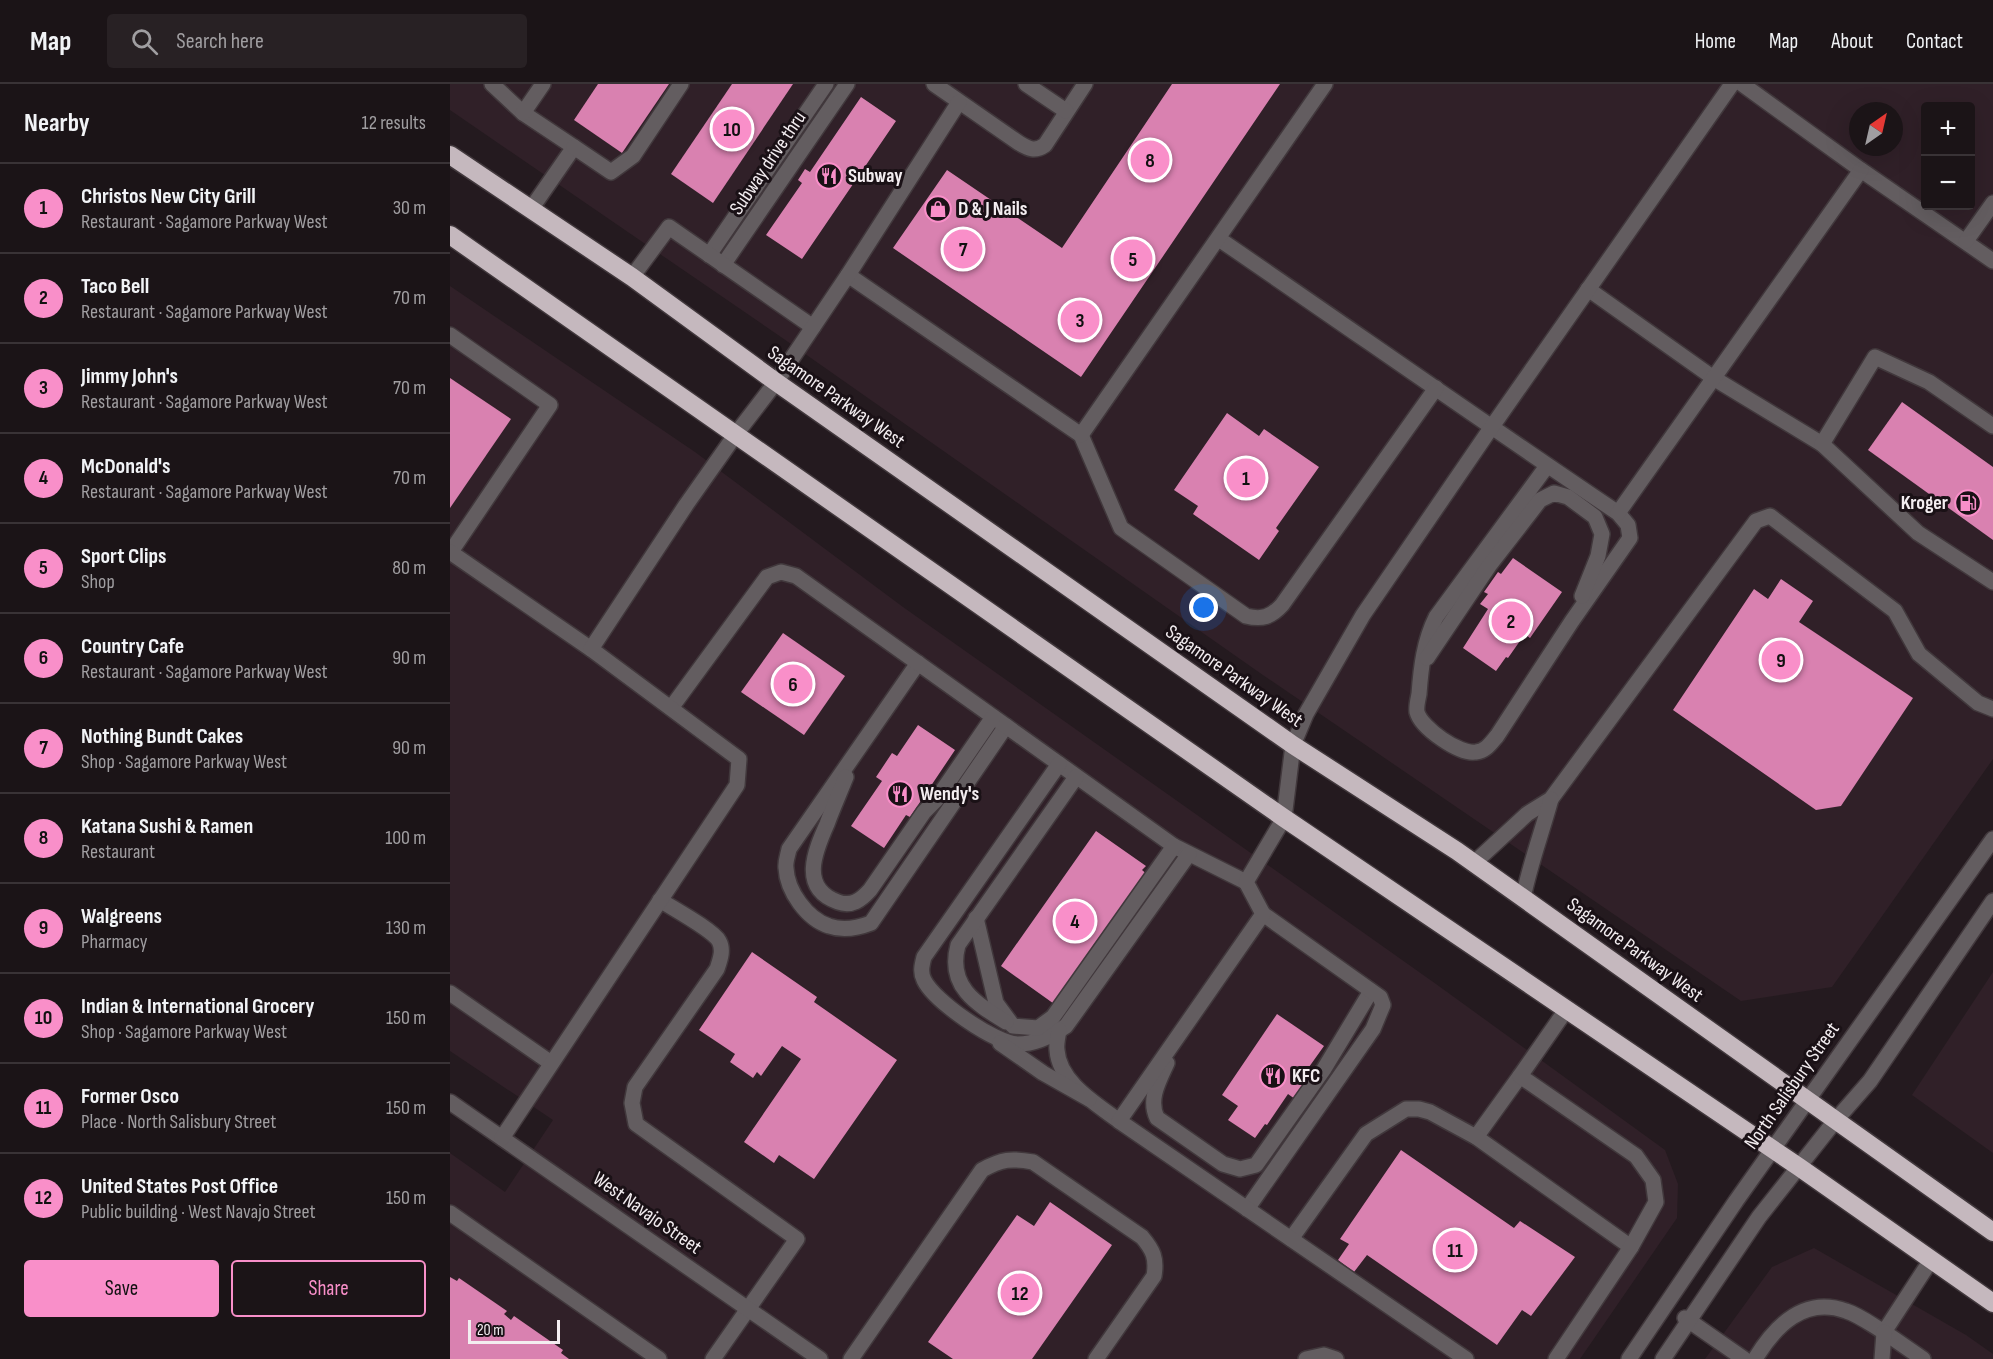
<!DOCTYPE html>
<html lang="en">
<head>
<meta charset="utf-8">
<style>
	body { margin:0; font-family:"Sofia Sans Condensed",sans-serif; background:#282124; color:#f1f3f6 }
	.controls { position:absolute; right:18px; top:18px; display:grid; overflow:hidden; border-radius:6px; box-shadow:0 6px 24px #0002 }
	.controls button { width:54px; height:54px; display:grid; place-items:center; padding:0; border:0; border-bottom:2px solid #393336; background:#1b1417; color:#f1f3f6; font:30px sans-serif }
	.compass { position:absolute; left:1399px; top:18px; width:54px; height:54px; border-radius:50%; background:#1b1417; box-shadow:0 6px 24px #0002; rotate:34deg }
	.scale { position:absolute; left:18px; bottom:15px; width:92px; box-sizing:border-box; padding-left:6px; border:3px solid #f3edf0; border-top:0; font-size:16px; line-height:21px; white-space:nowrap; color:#f3edf0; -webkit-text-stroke:4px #1a1116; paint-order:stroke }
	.you { position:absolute; left:754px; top:524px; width:21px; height:21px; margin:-15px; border:4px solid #fff; border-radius:50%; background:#1a73e8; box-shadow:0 0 0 9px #1a73e833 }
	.badge { display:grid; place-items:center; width:39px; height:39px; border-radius:50%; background:#f98fc9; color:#111; font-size:20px; font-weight:700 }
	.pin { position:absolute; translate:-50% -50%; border:3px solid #fff; box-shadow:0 2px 6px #0006 }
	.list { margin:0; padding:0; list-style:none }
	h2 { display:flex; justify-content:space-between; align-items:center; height:78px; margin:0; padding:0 24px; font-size:26px }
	h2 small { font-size:20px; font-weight:400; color:#a09ea1 }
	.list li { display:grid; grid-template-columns:39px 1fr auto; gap:18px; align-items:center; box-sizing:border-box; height:90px; padding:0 24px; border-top:2px solid #393336 }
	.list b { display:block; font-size:22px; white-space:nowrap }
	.list p { margin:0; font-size:20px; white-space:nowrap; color:#a09ea1 }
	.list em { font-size:20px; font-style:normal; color:#a09ea1 }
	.actions { display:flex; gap:12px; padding:18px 24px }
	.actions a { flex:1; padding:14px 0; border:2px solid #f98fc9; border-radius:6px; text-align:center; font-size:21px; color:#f98fc9 }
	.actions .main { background:#f98fc9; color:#111 }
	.icon { flex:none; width:33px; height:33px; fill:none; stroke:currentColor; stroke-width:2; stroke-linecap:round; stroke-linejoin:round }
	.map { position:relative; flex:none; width:1543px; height:1275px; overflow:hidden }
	header { display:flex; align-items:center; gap:36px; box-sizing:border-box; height:84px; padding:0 30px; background:#1b1417; border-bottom:2px solid #393336 }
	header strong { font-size:28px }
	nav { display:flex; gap:33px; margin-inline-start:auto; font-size:21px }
	.search { width:420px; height:54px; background:#282124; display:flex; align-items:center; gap:15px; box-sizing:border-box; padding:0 21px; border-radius:6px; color:#a09ea1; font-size:22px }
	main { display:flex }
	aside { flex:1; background:#1b1417 }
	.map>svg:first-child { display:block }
	.built { fill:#302028; fill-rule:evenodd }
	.building { fill:#d981b0 }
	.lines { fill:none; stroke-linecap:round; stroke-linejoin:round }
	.minor-casing { stroke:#41383c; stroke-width:18 }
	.highway-casing { stroke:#41383c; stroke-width:21 }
	.minor { stroke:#635d60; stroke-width:15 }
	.highway { stroke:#c5b8be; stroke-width:18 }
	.labels { text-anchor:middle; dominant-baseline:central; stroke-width:6; stroke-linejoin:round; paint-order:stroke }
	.street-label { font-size:20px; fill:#f3edf0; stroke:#1a1116 }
	.poi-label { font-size:20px; font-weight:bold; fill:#f3edf0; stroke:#1a1116; text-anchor:start }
</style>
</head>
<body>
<header>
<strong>Map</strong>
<div class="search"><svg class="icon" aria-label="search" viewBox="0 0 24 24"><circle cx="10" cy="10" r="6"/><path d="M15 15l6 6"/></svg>Search here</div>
<nav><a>Home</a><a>Map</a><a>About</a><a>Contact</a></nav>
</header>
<main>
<aside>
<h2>Nearby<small>12 results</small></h2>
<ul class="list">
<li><span class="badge">1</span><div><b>Christos New City Grill</b><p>Restaurant · Sagamore Parkway West</p></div><em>30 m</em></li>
<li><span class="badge">2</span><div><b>Taco Bell</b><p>Restaurant · Sagamore Parkway West</p></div><em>70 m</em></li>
<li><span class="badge">3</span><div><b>Jimmy John's</b><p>Restaurant · Sagamore Parkway West</p></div><em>70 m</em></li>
<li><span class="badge">4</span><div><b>McDonald's</b><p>Restaurant · Sagamore Parkway West</p></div><em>70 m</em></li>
<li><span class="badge">5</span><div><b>Sport Clips</b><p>Shop</p></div><em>80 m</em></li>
<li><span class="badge">6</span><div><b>Country Cafe</b><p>Restaurant · Sagamore Parkway West</p></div><em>90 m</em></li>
<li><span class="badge">7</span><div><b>Nothing Bundt Cakes</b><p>Shop · Sagamore Parkway West</p></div><em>90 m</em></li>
<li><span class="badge">8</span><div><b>Katana Sushi &amp; Ramen</b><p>Restaurant</p></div><em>100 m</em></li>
<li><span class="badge">9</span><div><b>Walgreens</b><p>Pharmacy</p></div><em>130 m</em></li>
<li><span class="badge">10</span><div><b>Indian &amp; International Grocery</b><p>Shop · Sagamore Parkway West</p></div><em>150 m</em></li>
<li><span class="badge">11</span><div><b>Former Osco</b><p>Place · North Salisbury Street</p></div><em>150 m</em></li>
<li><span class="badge">12</span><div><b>United States Post Office</b><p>Public building · West Navajo Street</p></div><em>150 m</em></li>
</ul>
<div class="actions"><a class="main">Save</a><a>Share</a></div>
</aside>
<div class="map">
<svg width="1543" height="1275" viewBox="0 0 1543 1275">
	<rect width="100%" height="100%" fill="#241a1f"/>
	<g class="built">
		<path d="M 0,0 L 1543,0 L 1543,675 L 1382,903 L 1291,917 L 810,589 L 331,253 L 0,26 ZM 1476,22 L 1520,22 L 1520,122 L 1476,122 ZM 1408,27 L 1444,27 L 1444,63 L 1408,63 Z"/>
		<polygon points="0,202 245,368 453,523 986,900 1215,1066 1228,1100 1227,1134 1130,1275 0,1275 0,1069 55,1108 103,1036 0,967"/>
		<polygon points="1543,888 1543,1069 1462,1011"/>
		<polygon points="1364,1164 1516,1251 1543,1270 1543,1275 1255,1275 1322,1183"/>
	</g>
	<g class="building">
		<polygon points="148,0 219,0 172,69 124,36"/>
		<polygon points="282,0 343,0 263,119 221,90"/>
		<polygon points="722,0 830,0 631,293 443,164 497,86 612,164"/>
		<polygon points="411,13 446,37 352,175 316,151 352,99 348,96 355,85 360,88"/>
		<polygon points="0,294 61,335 0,424"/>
		<polygon points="1452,318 1543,383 1543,456 1418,366"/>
		<polygon points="777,329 809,352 814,345 869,383 826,444 829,447 809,476 743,430 748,422 724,406"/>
		<polygon points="1063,474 1112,508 1080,554 1072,548 1069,552 1072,554 1058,574 1056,573 1046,587 1013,564 1038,525 1030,520 1038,510 1034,508 1048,488 1051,490"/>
		<polygon points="1331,495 1363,517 1349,538 1463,614 1391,722 1366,726 1223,626 1304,505 1318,515"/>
		<polygon points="333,549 395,592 354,651 291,608"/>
		<polygon points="468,641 505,666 460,733 456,731 434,764 401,742 432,697 426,693 442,669 447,672"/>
		<polygon points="646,747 696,782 692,786 699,792 607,922 551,882"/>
		<polygon points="302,868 367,913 364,918 447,976 364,1095 329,1071 324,1079 294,1058 351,975 332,962 311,992 307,988 303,994 280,978 285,970 249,946"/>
		<polygon points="827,930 874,962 859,983 865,987 845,1015 838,1010 817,1041 815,1040 805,1054 778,1036 788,1022 772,1011"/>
		<polygon points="951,1066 1064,1144 1070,1137 1125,1173 1081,1232 1072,1226 1047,1261 917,1171 904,1188 888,1176 899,1160 890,1155"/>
		<polygon points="600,1118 662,1161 582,1275 503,1275 478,1258 567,1131 584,1142"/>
		<polygon points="0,1193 7,1197 9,1194 57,1227 54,1230 61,1236 64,1232 113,1266 111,1269 119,1275 0,1275"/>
	</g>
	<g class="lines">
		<g class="minor-casing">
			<g id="minor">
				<polyline points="42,0 73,29 124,63 81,125"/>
				<path d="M 484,0 L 569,59 C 579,65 585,68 595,61 L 635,0"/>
				<polyline points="576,0 616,27"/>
				<polyline points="1292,0 1411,86 1543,177"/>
				<polyline points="73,29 93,0"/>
				<polyline points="124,63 161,88 183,72 231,0"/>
				<path d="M 769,155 C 902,246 1034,339 1168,429 L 1178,441 L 1180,454 L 1122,537 L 1047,652 C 1041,659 1036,667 1026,668 C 1010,671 971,644 967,628 C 966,623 968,615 969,610 C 971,583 974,557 986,533 L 1097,382"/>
				<polyline points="1516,157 1543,119"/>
				<polyline points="259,171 376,0"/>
				<polyline points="273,181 397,0"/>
				<path d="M 398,191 L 631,351 L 671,444 L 796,532 C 812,536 821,533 832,521 L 986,304"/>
				<polyline points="182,193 219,143 363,243"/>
				<polyline points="1138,205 1265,295 1372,360"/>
				<polyline points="0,251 100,321 0,469"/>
				<polyline points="1543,342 1479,298 1425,273 1372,360 1468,449 1543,498"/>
				<polyline points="631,351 875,0"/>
				<polyline points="1168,429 1411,86"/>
				<polyline points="0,468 141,565"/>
				<polyline points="977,574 1039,482 1090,416 1104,409 1118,413 1145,433 1152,450 1148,472 1132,512"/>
				<path d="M 468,579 L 339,765 C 338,771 335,778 336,784 C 337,807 357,835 379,842 C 393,847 408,844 421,839 L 556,642"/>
				<polyline points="221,624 317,493 331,488 346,492 724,762 796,798"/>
				<path d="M 609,680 L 474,873 C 472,881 470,888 474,896 C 484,917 544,959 568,960 C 585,960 603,951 616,942 L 739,770"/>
				<path d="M 396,693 C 390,708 383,724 377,740 C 365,767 349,804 388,818 C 402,823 411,816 420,806 L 474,728 L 486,716 L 543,633"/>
				<polyline points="1024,779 1077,730 1101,715 1306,437 1320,432 1445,527 1469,570 1528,619 1543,625"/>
				<path d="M 1073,814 C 1080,780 1092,748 1101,715"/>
				<path d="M 210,816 C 222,824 263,846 269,857 C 274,866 270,876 267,885 L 185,1003 L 182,1019 L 186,1040 L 347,1155 L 263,1275"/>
				<polyline points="526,834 546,919 563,942 588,944 603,933 724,762"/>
				<polyline points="0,909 101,979"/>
				<path d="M 556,938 C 525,919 497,902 508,861 L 626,693"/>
				<path d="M 609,946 C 608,953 606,960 607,966 C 609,998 645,1019 669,1037"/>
				<polyline points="550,959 593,989 639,1015"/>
				<path d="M 717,979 C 709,997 698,1015 707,1034 L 773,1080 L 790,1085 L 806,1081 L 874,985 L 921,907"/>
				<polyline points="0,1018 370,1275"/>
				<polyline points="1026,1053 1070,992"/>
				<polyline points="52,1054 287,701 289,675 141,565 236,421 286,350 326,298 398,191 509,18"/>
				<polyline points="797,1125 923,945 933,921 930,913 813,830"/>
				<polyline points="0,1129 209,1275"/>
				<polyline points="841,1155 916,1050 956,1025 969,1025 980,1028 1026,1053 1181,1163"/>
				<polyline points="1235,1234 1294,1275"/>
				<polyline points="1434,1248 1473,1275"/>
				<path d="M 401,1275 L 532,1086 C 552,1075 561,1074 583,1078 L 692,1153 C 703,1166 707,1174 704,1192 L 646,1275"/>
				<polyline points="856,1275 874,1271 886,1275"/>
				<polyline points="1016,1275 669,1037 813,830 796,798 834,734 843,661 856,630 913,531 1041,344 1282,0"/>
				<polyline points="1106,1275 1181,1163 1206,1118 1203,1096 1186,1072 1070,992 1116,926"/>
				<polyline points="1179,1275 1286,1117 1543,755"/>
				<polyline points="1213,1275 1309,1133 1385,1037 1420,997 1543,817"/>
				<path d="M 1305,1275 C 1325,1242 1354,1212 1396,1227 C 1409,1231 1422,1241 1434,1248 L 1481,1176"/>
				<polyline points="1432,1275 1434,1248"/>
			</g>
		</g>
		<g class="highway-casing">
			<g id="highway">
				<polyline points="0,71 182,193 326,298 843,661 1007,767 1543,1148"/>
				<polyline points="0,151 834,734 1349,1083 1543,1219"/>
			</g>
		</g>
		<use href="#minor" class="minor"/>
		<use href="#highway" class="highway"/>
	</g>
	<defs>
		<g id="restaurant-ring" transform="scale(1.35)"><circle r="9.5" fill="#1a1116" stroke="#f98fc9" stroke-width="1.5"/><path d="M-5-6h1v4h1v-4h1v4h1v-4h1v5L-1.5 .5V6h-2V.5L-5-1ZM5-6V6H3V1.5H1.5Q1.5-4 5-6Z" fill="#f98fc9"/></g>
		<g id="shop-ring" transform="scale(1.35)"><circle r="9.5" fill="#1a1116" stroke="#f98fc9" stroke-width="1.5"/><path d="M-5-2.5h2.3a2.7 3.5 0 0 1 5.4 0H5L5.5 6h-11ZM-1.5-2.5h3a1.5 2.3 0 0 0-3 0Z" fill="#f98fc9"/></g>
		<g id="fuel-ring" transform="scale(1.35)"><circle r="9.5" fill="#1a1116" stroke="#f98fc9" stroke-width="1.5"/><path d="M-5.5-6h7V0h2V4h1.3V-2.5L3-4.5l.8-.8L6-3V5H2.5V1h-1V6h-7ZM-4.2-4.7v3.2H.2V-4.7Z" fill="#f98fc9"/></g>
	</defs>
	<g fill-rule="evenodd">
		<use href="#restaurant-ring" x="379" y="92"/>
		<use href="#shop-ring" x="488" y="125"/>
		<use href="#fuel-ring" x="1518" y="419"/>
		<use href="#restaurant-ring" x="450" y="710"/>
		<use href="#restaurant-ring" x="823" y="992"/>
	</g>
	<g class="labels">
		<g class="street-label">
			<text transform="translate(318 79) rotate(-56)">Subway drive thru</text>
			<text transform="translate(386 313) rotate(35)">Sagamore Parkway West</text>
			<text transform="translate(784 592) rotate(35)">Sagamore Parkway West</text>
			<text transform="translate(1185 866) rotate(36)">Sagamore Parkway West</text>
			<text transform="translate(1342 1002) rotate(-55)">North Salisbury Street</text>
			<text transform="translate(197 1129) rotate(35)">West Navajo Street</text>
		</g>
		<g class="poi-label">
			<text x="398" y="92">Subway</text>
			<text x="508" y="125">D &amp; J Nails</text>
			<text x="1498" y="419" text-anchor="end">Kroger</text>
			<text x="470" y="710">Wendy's</text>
			<text x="842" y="992">KFC</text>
		</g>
	</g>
</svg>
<div class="controls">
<button>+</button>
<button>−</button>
</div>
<svg class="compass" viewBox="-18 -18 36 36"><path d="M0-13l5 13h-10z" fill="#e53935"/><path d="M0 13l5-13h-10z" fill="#a09ea1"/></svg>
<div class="scale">20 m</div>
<div class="you"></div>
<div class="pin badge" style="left:796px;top:394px">1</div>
<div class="pin badge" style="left:1061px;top:537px">2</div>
<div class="pin badge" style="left:630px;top:236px">3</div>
<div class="pin badge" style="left:625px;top:837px">4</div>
<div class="pin badge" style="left:683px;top:175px">5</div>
<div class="pin badge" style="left:343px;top:600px">6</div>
<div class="pin badge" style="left:513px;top:165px">7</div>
<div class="pin badge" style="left:700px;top:76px">8</div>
<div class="pin badge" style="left:1331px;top:576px">9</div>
<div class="pin badge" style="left:282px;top:45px">10</div>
<div class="pin badge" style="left:1005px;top:1166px">11</div>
<div class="pin badge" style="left:570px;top:1209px">12</div>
</div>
</main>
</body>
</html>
